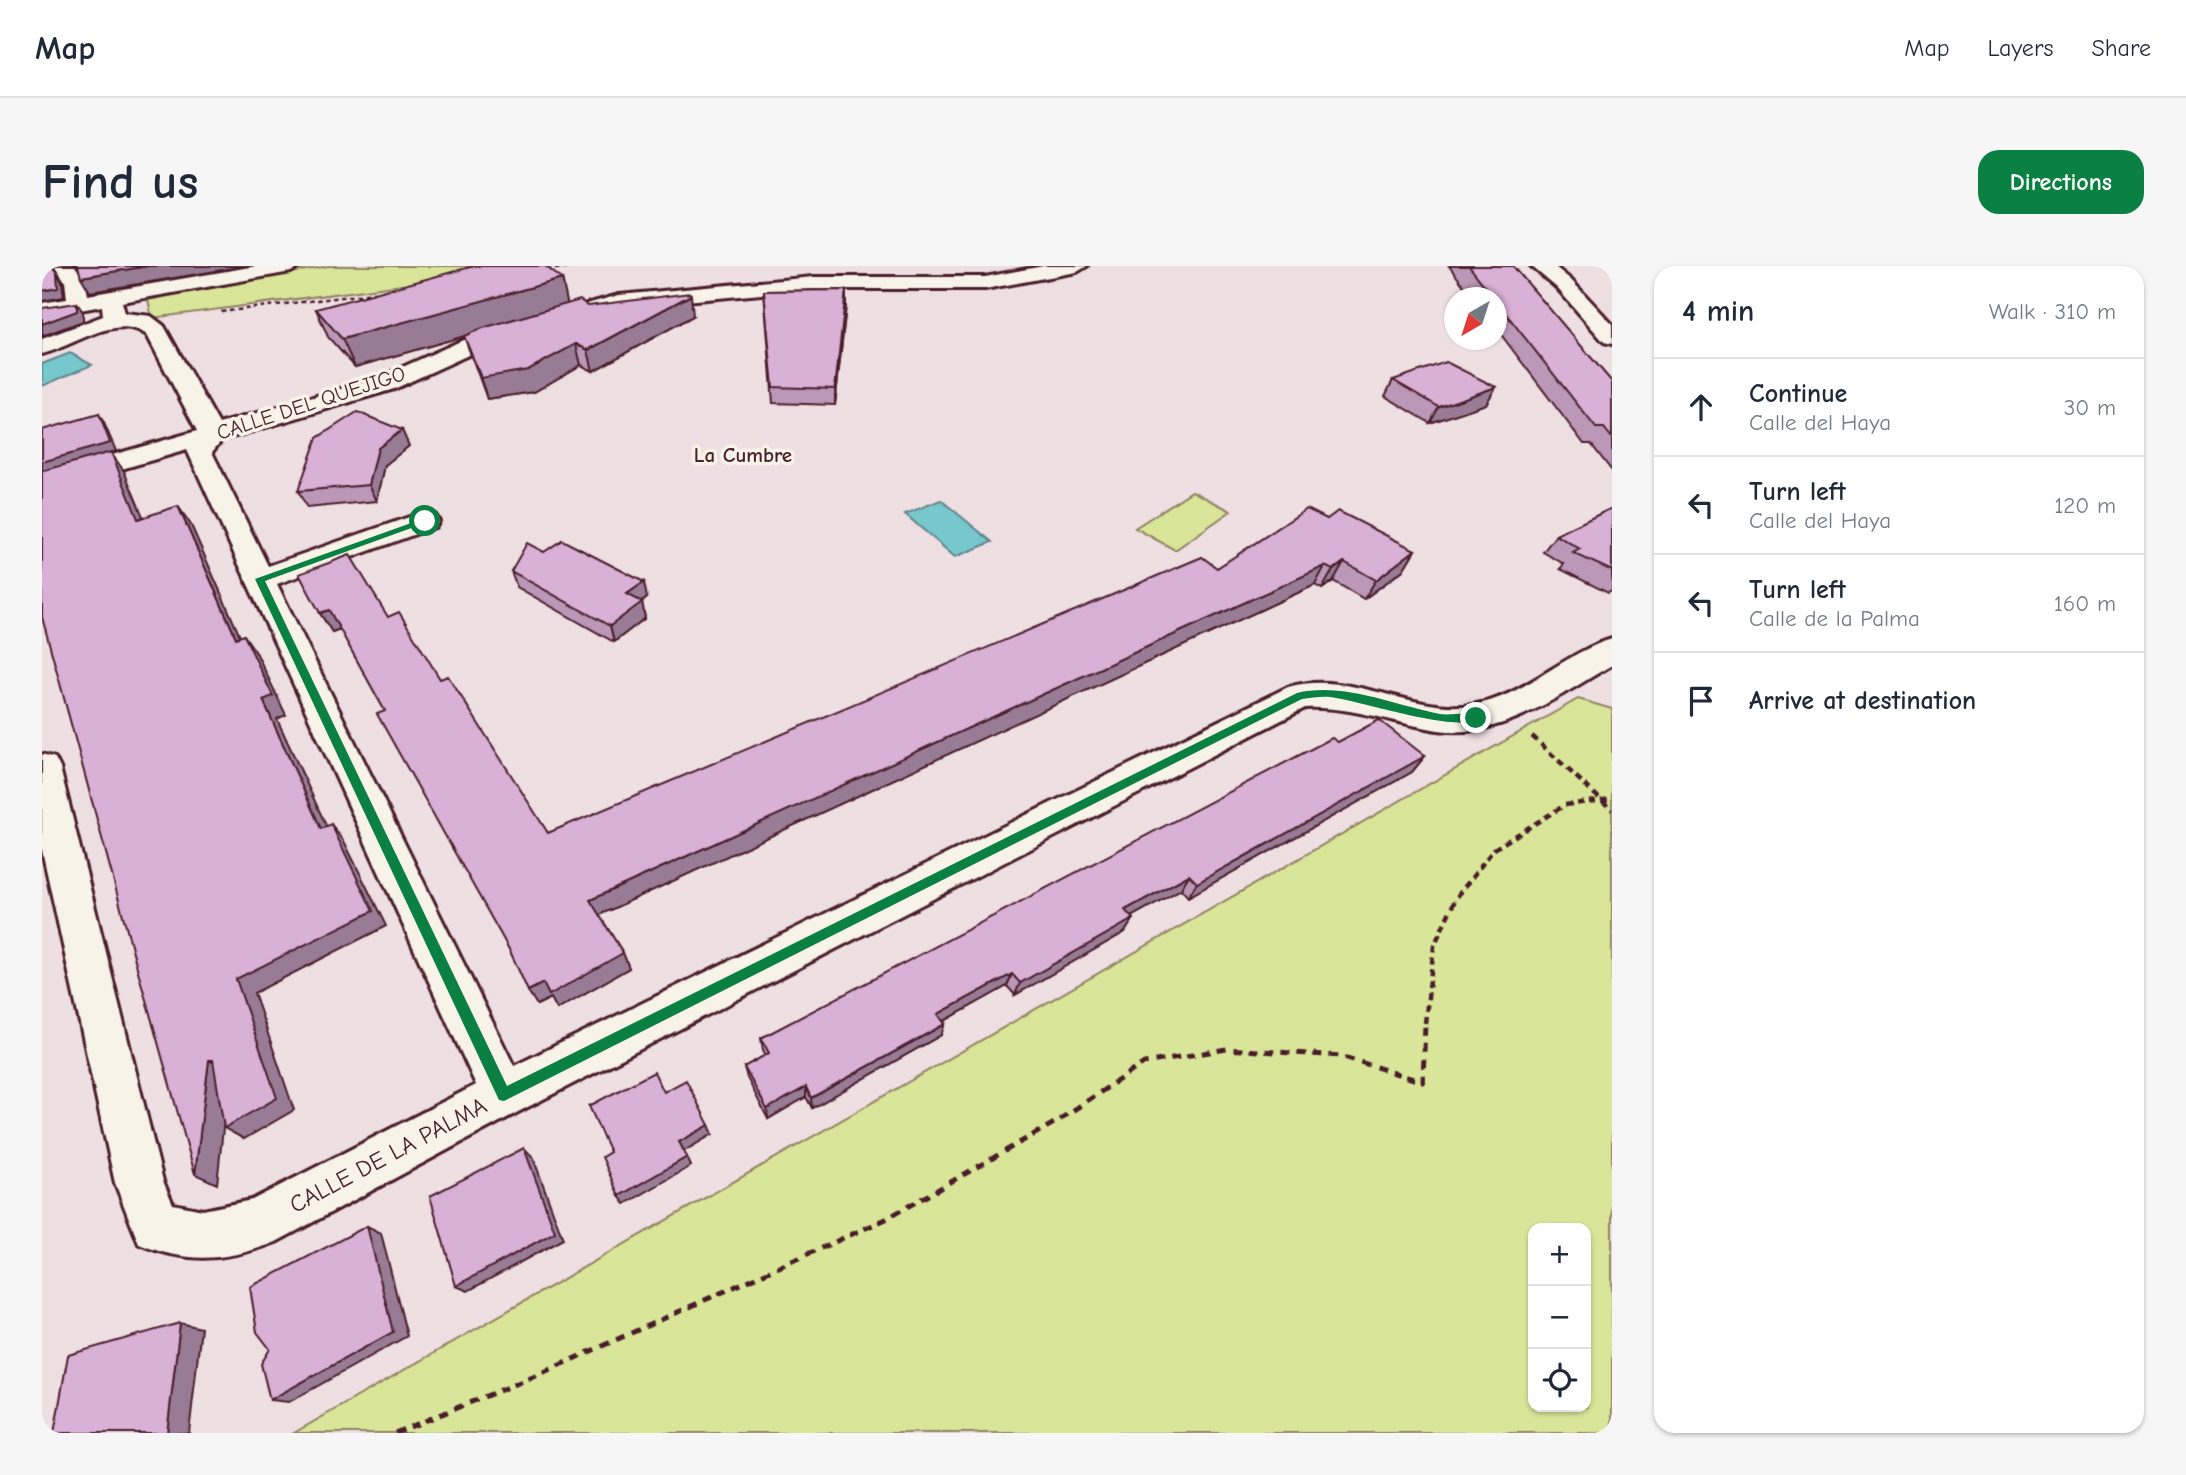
<!DOCTYPE html>
<html lang="en">
<head>
<meta charset="utf-8">
<style>
	body { margin:0; font-family:"Comic Neue",sans-serif; background:#f6f6f7; color:#1f2937 }
	.controls { position:absolute; right:21px; bottom:21px; display:grid; overflow:hidden; border-radius:14px; box-shadow:0 2px 5px #0004 }
	.controls button { width:63px; height:63px; display:grid; place-items:center; padding:0; border:0; border-bottom:2px solid #e0e1e3; background:#fff; color:#1f2937; font:35px sans-serif }
	.compass { position:absolute; left:1402px; top:21px; width:63px; height:63px; border-radius:50%; background:#fff; box-shadow:0 2px 5px #0004; rotate:219deg }
	.stop { position:absolute; width:21px; height:21px; margin:-16px; border:5px solid #0b8043; border-radius:50%; background:#fff }
	.stop.end { background:#0b8043; border-color:#fff; box-shadow:0 2px 7px #0008 }
	.list { margin:0; padding:0; list-style:none }
	h2 { display:flex; justify-content:space-between; align-items:center; height:91px; margin:0; padding:0 28px; font-size:30px }
	h2 small { font-size:23px; font-weight:400; color:#747a83 }
	.list li { display:grid; grid-template-columns:46px 1fr auto; gap:21px; align-items:center; box-sizing:border-box; height:98px; padding:0 28px; border-top:2px solid #e0e1e3 }
	.list b { display:block; font-size:26px; white-space:nowrap }
	.list p { margin:0; font-size:23px; white-space:nowrap; color:#747a83 }
	.list em { font-size:23px; font-style:normal; color:#747a83 }
	.icon { flex:none; width:38px; height:38px; fill:none; stroke:currentColor; stroke-width:2; stroke-linecap:round; stroke-linejoin:round }
	.map { position:relative; flex:none; width:1570px; height:1167px; overflow:hidden; border-radius:21px }
	header { display:flex; align-items:center; gap:42px; box-sizing:border-box; height:98px; padding:0 35px; background:#fff; border-bottom:2px solid #e0e1e3 }
	header strong { font-size:33px }
	nav { display:flex; gap:38px; margin-inline-start:auto; font-size:24px }
	.intro { display:flex; align-items:center; justify-content:space-between; box-sizing:border-box; height:168px; padding:0 42px }
	h1 { margin:0; font-size:49px }
	.button { padding:18px 32px; border-radius:21px; background:#0b8043; color:#fff; font-size:24px; font-weight:700 }
	main { display:flex; gap:42px; padding:0 42px }
	aside { flex:1; background:#fff; border-radius:21px; box-shadow:0 2px 5px #0004 }
	.map>svg:first-child { display:block }
	.green { fill:#d9e598; stroke:#928262; stroke-width:2; fill-rule:evenodd }
	.water { fill:#76c8cd; stroke:#64848c; stroke-width:2 }
	.lines { fill:none; stroke-linecap:round; stroke-linejoin:round }
	.minor-casing { stroke:#4a1f2b; stroke-width:6 }
	.path-far2 { stroke:#4a1f2b; stroke-width:2.5; stroke-dasharray:4.5 3.5; stroke-linecap:butt }
	.path-far1 { stroke:#4a1f2b; stroke-width:4.5; stroke-dasharray:7 5; stroke-linecap:butt }
	.path { stroke:#4a1f2b; stroke-width:5; stroke-dasharray:9 7; stroke-linecap:butt }
	.minor { fill:#f7f3e8; fill-rule:evenodd }
	.wall { fill:#bb97b8; stroke:#4a1f2b; stroke-width:2 }
	.shaded-wall { fill:#987b96; stroke:#4a1f2b; stroke-width:2 }
	.building { fill:#d9b0d6; stroke:#4a1f2b; stroke-width:2 }
	.route { fill:#0b8043 }
	.labels { text-anchor:middle; dominant-baseline:central; stroke-width:7; stroke-linejoin:round; paint-order:stroke }
	.far-street-label { font-size:21px; fill:#4a1f2b; stroke:#f7f3e8 }
	.far-neighbourhood-label { font-size:21px; font-weight:bold; fill:#4a1f2b; stroke:#f7f3e8 }
	.street-label { font-size:24px; fill:#4a1f2b; stroke:#f7f3e8 }
</style>
</head>
<body>
<header>
<strong>Map</strong>
<nav><a>Map</a><a>Layers</a><a>Share</a></nav>
</header>
<div class="intro"><h1>Find us</h1><a class="button">Directions</a></div>
<main>
<div class="map">
<svg width="1570" height="1167" viewBox="0 0 1570 1167">
	<rect width="100%" height="100%" fill="#eedfe3"/>
	<filter id="ink" filterUnits="userSpaceOnUse"><feTurbulence type="fractalNoise" baseFrequency=".0143" numOctaves="2"/><feDisplacementMap in="SourceGraphic" scale="14" xChannelSelector="R" yChannelSelector="G"/><feConvolveMatrix kernelMatrix="1 2 1 2 8 2 1 2 1" color-interpolation-filters="sRGB"/></filter>
	<g filter="url(#ink)">
		<g class="green">
			<polygon points="286,0 505,0 110,52 106,34"/>
			<polygon points="1150,225 1189,245 1133,284 1093,262"/>
			<path d="M 1536,433 L 1570,443 L 1570,1167 L 252,1167 ZM 1544,962 L 1544,1141 L 1491,1141 L 1491,962 Z"/>
		</g>
		<g class="water">
			<polygon points="28,87 50,99 0,120 0,98"/>
			<polygon points="899,234 950,276 913,291 863,248"/>
		</g>
		<g class="lines">
			<g class="minor-casing">
				<g id="minor">
					<path d="M 13,0 L 33,0 L 43,15 L 46,29 L 214,0 L 259,0 L 249,6 L 80,36 L 83,47 L 109,50 L 122,60 L 177,158 L 334,113 L 430,70 L 577,29 L 772,11 L 943,11 L 1001,0 L 1045,0 L 1035,6 L 943,23 L 772,23 L 579,41 L 446,80 L 352,123 L 180,174 L 170,186 L 226,300 L 373,249 L 383,246 L 393,249 L 397,255 L 393,261 L 235,318 L 472,800 L 1246,421 C 1304,404 1362,443 1420,440 C 1477,437 1518,388 1570,373 L 1570,399 C 1519,428 1459,474 1396,464 C 1352,457 1309,440 1263,442 L 478,845 L 234,976 C 186,995 145,998 97,978 L 73,917 L 0,584 L 0,488 L 13,492 L 18,502 L 121,915 L 131,938 L 161,944 L 210,934 L 434,819 L 145,184 L 0,226 L 0,209 L 155,165 L 105,69 C 75,46 32,80 0,88 L 0,73 L 61,50 L 60,40 L 0,51 L 0,37 L 25,33 L 23,15 Z"/>
					<polygon points="1489,0 1512,0 1529,14 1570,58 1570,78 1562,76 1515,22"/>
				</g>
			</g>
			<g class="path-far2">
				<polyline points="505,4 536,0"/>
				<polyline points="179,46 340,26"/>
			</g>
			<g class="path-far1">
				<polyline points="1490,470 1570,544"/>
				<polyline points="1383,757 1392,680 1414,632 1452,583 1523,539 1570,533"/>
			</g>
			<polyline class="path" points="353,1167 491,1111 844,953 1012,857 1102,797 1185,783 1299,790 1381,816 1383,756"/>
			<use href="#minor" class="minor"/>
		</g>
		<g class="wall">
			<polygon points="1407,0 1471,0 1570,116 1570,205 1549,178 1542,178 1454,62 1454,32 1431,32"/>
			<polygon points="520,13 525,38 651,50 551,105 539,99 492,126 445,133 422,70 313,101 286,71 274,43"/>
			<polygon points="804,24 804,39 793,139 731,137 722,25"/>
			<polygon points="1351,114 1454,121 1444,138 1388,157 1343,130"/>
			<polygon points="367,180 343,199 335,235 265,242 256,225"/>
			<polygon points="1570,242 1570,325 1566,327 1518,303 1522,298 1501,286 1514,269"/>
			<polygon points="1285,253 1373,284 1361,304 1322,333 1291,315 1280,323 1273,319 557,649 581,687 587,702 515,743 509,732 495,739 468,685 343,445 298,363 290,366 278,347 346,351 398,413 506,567 1175,302"/>
			<polygon points="502,286 605,332 600,336 603,352 572,376 475,321 469,305"/>
			<polygon points="1296,476 1383,490 1370,506 1146,631 1139,623 1089,651 1091,653 1083,666 973,729 965,720 901,756 899,769 770,842 764,831 726,853 705,812 702,801 724,789 721,784 719,772"/>
		</g>
		<g class="shaded-wall">
			<polygon points="106,0 204,0 48,26 39,11"/>
			<polygon points="15,7 20,16 22,31 0,35 0,25"/>
			<polygon points="520,13 526,41 313,101 300,73"/>
			<polygon points="804,24 804,39 793,139 793,123"/>
			<polygon points="649,29 651,50 551,105 546,84"/>
			<polygon points="35,37 41,46 41,55 0,70 0,58"/>
			<polygon points="534,78 539,99 492,126 445,133 439,112"/>
			<polygon points="1454,121 1444,138 1388,157 1397,141"/>
			<polygon points="57,148 62,157 74,185 69,187 82,205 110,272 2,206 0,203 0,196"/>
			<polygon points="360,164 367,180 343,199 335,235 327,219 336,182"/>
			<polygon points="136,240 149,259 207,391 194,372"/>
			<polygon points="1373,284 1361,304 1322,333 1334,314"/>
			<polygon points="1302,296 1291,315 1280,323 1291,304"/>
			<polygon points="1283,300 1273,319 555,650 548,634"/>
			<polygon points="602,316 605,332 600,336 603,352 572,376 568,360 585,328"/>
			<polygon points="287,344 298,363 290,366 278,347"/>
			<polygon points="202,369 215,388 244,449 235,453 293,579 279,563 221,434"/>
			<polygon points="1383,490 1370,506 1146,631 1155,617"/>
			<polygon points="289,558 302,575 344,660 212,727 252,844 202,873 182,862 194,713"/>
			<polygon points="1147,609 1139,623 1076,658 1083,644"/>
			<polygon points="1091,653 1083,666 973,729 978,717"/>
			<polygon points="581,687 587,702 515,743 509,732 495,739 486,725 501,717"/>
			<polygon points="970,708 965,720 893,760 896,748"/>
			<polygon points="903,758 899,769 770,842 769,832"/>
			<polygon points="167,794 187,806 175,918 153,908"/>
			<polygon points="764,821 764,831 726,853 725,843"/>
			<polygon points="667,859 671,868 642,885 637,876"/>
			<polygon points="482,882 491,891 521,973 426,1025 414,1020"/>
			<polygon points="645,891 649,900 583,938 577,930"/>
			<polygon points="325,960 339,967 365,1070 247,1136 228,1134"/>
			<polygon points="138,1057 159,1062 147,1167 125,1167"/>
		</g>
		<g class="building">
			<polygon points="0,0 10,0 15,7 16,22 0,25"/>
			<polygon points="36,0 106,0 39,11"/>
			<polygon points="432,0 503,0 520,13 300,73 274,43"/>
			<polygon points="1427,0 1471,0 1570,116 1570,172 1562,162 1554,162 1454,35 1454,32 1452,32"/>
			<polygon points="804,24 793,123 731,121 722,25"/>
			<polygon points="648,27 649,29 546,84 534,78 486,104 439,112 422,70 441,62 538,34 546,40"/>
			<polygon points="35,37 35,45 0,58 0,42"/>
			<polygon points="1404,96 1454,121 1397,141 1351,114"/>
			<polygon points="315,146 360,164 336,182 327,219 256,225 275,172"/>
			<polygon points="57,148 68,177 0,196 0,164"/>
			<polygon points="69,186 96,253 136,240 194,372 202,369 231,430 221,434 279,563 289,558 331,645 194,713 235,832 182,862 171,794 167,794 153,908 99,716 0,351 0,205"/>
			<polygon points="1570,242 1570,305 1531,287 1538,283 1514,269"/>
			<polygon points="1265,243 1285,253 1296,245 1373,284 1334,314 1302,296 1291,304 1283,300 548,634 581,687 507,729 501,717 486,725 468,685 335,448 343,445 287,344 278,347 257,308 308,289 346,351 357,346 398,413 406,410 506,567 1160,291 1175,302"/>
			<polygon points="520,274 602,316 585,328 600,336 568,360 469,305 485,277 502,286"/>
			<polygon points="1337,454 1383,490 1155,617 1147,609 1083,644 1091,653 978,717 970,708 896,748 903,758 769,832 764,821 725,843 702,801 727,787 719,772 1290,472 1296,476"/>
			<polygon points="612,806 622,826 644,814 667,859 637,876 645,891 577,930 560,891 568,886 547,840"/>
			<polygon points="482,882 513,966 414,1020 388,930"/>
			<polygon points="325,960 351,1066 228,1134 219,1098 228,1083 215,1066 208,1021"/>
			<polygon points="138,1057 125,1167 12,1167 26,1089"/>
		</g>
	</g>
	<path class="route" d="M 383,252 L 386,256 L 223,315 L 465,820 L 1255,427 C 1301,416 1352,439 1398,448 C 1410,450 1430,444 1439,452 C 1420,469 1316,434 1288,431 C 1279,430 1269,432 1260,433 L 462,835 L 457,834 L 213,313 Z"/>
	<g class="labels">
		<g class="far-street-label">
			<text transform="translate(269 137) rotate(-18)">CALLE DEL QUEJIGO</text>
		</g>
		<g class="far-neighbourhood-label">
			<text x="701" y="189">La Cumbre</text>
		</g>
		<g class="street-label">
			<text transform="translate(346 889) rotate(-28)">CALLE DE LA PALMA</text>
		</g>
	</g>
</svg>
<div class="controls">
<button>+</button>
<button>−</button>
<button><svg class="icon" aria-label="locate" viewBox="0 0 24 24"><circle cx="12" cy="12" r="6"/><path d="M12 2v4M12 18v4M2 12h4M18 12h4"/></svg></button>
</div>
<svg class="compass" viewBox="-18 -18 36 36"><path d="M0-13l5 13h-10z" fill="#e53935"/><path d="M0 13l5-13h-10z" fill="#747a83"/></svg>
<div class="stop" style="left:383px;top:255px"></div>
<div class="stop end" style="left:1434px;top:452px"></div>
</div>
<aside>
<h2>4 min<small>Walk · 310 m</small></h2>
<ul class="list">
<li><svg class="icon" aria-label="ahead" viewBox="0 0 24 24"><path d="M12 20V5M6 11l6-6 6 6"/></svg><div><b>Continue</b><p>Calle del Haya</p></div><em>30 m</em></li>
<li><svg class="icon" aria-label="left" viewBox="0 0 24 24"><path d="M17 20v-9H6M10 6l-5 5 5 5"/></svg><div><b>Turn left</b><p>Calle del Haya</p></div><em>120 m</em></li>
<li><svg class="icon" aria-label="left" viewBox="0 0 24 24"><path d="M17 20v-9H6M10 6l-5 5 5 5"/></svg><div><b>Turn left</b><p>Calle de la Palma</p></div><em>160 m</em></li>
<li><svg class="icon" aria-label="arrive" viewBox="0 0 24 24"><path d="M6 21V4h12l-3 4 3 4H6"/></svg><div><b>Arrive at destination</b></div></li>
</ul>
</aside>
</main>
</body>
</html>
